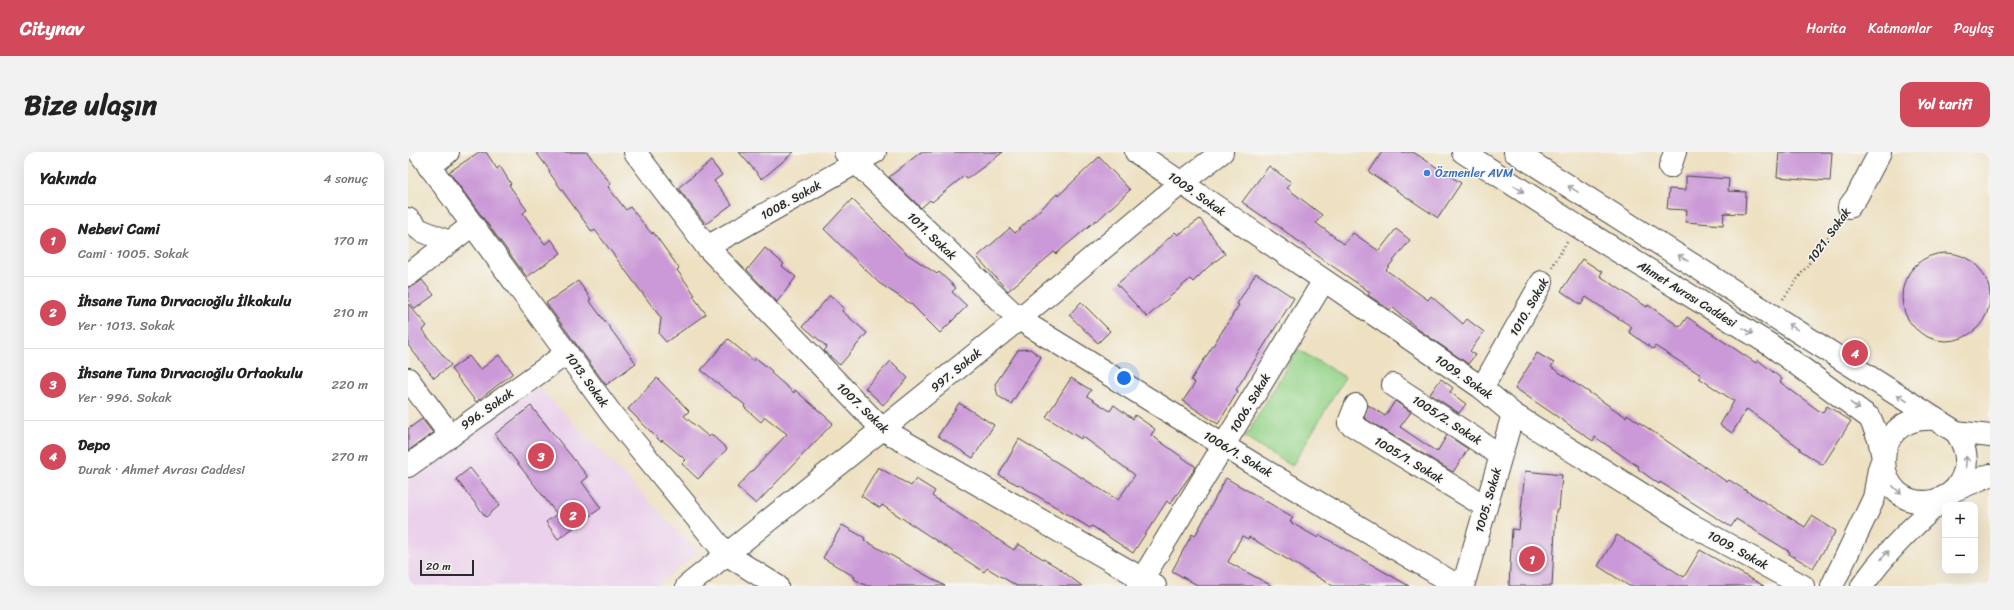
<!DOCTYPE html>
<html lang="tr">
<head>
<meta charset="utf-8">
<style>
	body { margin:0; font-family:Sriracha,sans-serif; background:#f2f2f2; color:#222 }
	.controls { position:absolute; right:12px; bottom:12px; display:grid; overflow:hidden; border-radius:8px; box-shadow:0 4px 16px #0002 }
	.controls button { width:36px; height:36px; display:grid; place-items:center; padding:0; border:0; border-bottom:1px solid #e0e0e0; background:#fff; color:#222; font:20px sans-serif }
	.scale { position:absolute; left:12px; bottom:10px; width:54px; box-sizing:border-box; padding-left:4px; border:2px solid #2b2b2b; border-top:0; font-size:11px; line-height:14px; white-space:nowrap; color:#2b2b2b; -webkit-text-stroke:3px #f6f6f2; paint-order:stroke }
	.you { position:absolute; left:716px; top:226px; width:14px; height:14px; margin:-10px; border:3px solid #fff; border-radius:50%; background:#1a73e8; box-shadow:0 0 0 6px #1a73e833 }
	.badge { display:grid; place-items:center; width:26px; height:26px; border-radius:50%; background:#d1495b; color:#fff; font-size:13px; font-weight:700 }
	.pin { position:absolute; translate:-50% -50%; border:2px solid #fff; box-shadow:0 1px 4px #0006 }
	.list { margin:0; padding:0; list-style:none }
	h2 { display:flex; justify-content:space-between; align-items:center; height:52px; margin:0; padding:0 16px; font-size:17px }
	h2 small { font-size:13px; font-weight:400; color:#767676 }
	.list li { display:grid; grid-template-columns:26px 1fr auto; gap:12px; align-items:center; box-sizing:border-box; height:72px; padding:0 16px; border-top:1px solid #e0e0e0 }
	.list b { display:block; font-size:15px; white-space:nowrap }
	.list p { margin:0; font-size:13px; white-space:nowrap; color:#767676 }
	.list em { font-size:13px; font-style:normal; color:#767676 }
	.map { position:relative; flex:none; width:1582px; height:434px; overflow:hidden; border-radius:12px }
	header { display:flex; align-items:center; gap:24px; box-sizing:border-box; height:56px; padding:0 20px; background:#d1495b; color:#fff }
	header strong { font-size:19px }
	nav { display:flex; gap:22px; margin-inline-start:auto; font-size:14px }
	.intro { display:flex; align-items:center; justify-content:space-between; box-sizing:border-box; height:96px; padding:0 24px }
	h1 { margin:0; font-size:28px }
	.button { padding:10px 18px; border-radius:12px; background:#d1495b; color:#fff; font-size:14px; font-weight:700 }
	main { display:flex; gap:24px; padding:0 24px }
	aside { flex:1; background:#fff; border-radius:12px; box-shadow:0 4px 16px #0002 }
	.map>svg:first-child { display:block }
	.built { fill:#ebd1eb }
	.green { fill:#96d48a; stroke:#60805a }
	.building { fill:#cb99d7 }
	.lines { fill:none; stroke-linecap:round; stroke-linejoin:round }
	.minor-casing { stroke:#484642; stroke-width:24 }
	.major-casing { stroke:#484642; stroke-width:24 }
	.path { stroke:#484642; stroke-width:2.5; stroke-dasharray:1 3; stroke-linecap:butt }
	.minor { stroke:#fff; stroke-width:22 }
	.major { stroke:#fff; stroke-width:22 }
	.oneway { stroke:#a0a0a0 }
	.shop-dot { fill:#3f7fe0; stroke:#f6f6f2; stroke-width:1.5 }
	.labels { text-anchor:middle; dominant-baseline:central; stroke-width:3; stroke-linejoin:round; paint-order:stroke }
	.shop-label { font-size:12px; fill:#366cbe; stroke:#f6f6f2; text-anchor:start }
	.street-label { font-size:12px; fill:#2b2b2b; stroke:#f6f6f2 }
</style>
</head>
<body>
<header>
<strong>Citynav</strong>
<nav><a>Harita</a><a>Katmanlar</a><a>Paylaş</a></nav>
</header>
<div class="intro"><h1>Bize ulaşın</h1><a class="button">Yol tarifi</a></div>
<main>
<aside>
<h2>Yakında<small>4 sonuç</small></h2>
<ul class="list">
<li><span class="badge">1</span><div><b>Nebevi Cami</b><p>Cami · 1005. Sokak</p></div><em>170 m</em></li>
<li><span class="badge">2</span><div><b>İhsane Tuna Dırvacıoğlu İlkokulu</b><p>Yer · 1013. Sokak</p></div><em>210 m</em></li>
<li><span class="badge">3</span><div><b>İhsane Tuna Dırvacıoğlu Ortaokulu</b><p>Yer · 996. Sokak</p></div><em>220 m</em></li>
<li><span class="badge">4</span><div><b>Depo</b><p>Durak · Ahmet Avrası Caddesi</p></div><em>270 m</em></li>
</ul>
</aside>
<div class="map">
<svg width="1582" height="434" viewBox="0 0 1582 434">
	<rect width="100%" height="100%" fill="#f6f6f2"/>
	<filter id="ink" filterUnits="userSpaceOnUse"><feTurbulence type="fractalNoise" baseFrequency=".025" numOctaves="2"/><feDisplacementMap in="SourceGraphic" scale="8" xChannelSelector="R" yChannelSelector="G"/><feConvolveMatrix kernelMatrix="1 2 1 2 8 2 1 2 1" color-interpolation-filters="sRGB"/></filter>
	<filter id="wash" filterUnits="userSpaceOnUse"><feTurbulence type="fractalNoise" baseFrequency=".012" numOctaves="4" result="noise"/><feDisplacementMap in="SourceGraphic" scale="16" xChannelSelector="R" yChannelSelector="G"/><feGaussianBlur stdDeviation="0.9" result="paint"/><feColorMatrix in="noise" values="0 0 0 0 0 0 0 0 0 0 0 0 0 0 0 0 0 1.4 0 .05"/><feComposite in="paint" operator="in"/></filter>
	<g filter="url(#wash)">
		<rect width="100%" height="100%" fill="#eee1c2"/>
		<polygon class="built" points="130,234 290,400 248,434 0,434 0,329"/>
		<polygon class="green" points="889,197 937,225 884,314 837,286"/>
		<g id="blocks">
			<g class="building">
				<polygon points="71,0 78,0 89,17 92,14 103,32 101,33 119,58 115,61 137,92 143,87 153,101 119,125 41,20"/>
				<polygon points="128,0 179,0 203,32 200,35 218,58 222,55 244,82 245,80 271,116 269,118 287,143 285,144 298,162 258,190 251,182 253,166 187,78 184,80 141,20 142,19"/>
				<polygon points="331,0 386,0 354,27"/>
				<polygon points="513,0 595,0 559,27 556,24 524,50 522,48 513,56 481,25"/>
				<polygon points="974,0 1005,0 1053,31 1030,66 961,20"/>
				<polygon points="1371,0 1424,0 1422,29 1369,25"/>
				<polygon points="691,5 722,38 689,69 688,68 648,102 646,100 600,139 569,105 602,76 607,81 649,42 650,44"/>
				<polygon points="303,9 314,23 306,29 324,52 298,72 270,36"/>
				<polygon points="861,14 883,30 879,36 914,63 908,71 936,92 945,81 971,99 988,77 1002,88 978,118 1020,148 1023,144 1055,172 1059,167 1076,180 1062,199 1067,203 1060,212 1010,177 984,155 982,158 960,143 962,140 914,107 858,65 857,66 834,50"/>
				<polygon points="1278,24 1321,27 1320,39 1338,40 1337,62 1316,61 1315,73 1278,70 1279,58 1259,57 1261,37 1278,38"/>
				<polygon points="444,47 499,102 529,122 531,120 548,136 544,140 559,154 532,181 503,152 471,131 416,77"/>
				<polygon points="792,67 817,102 800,115 785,130 782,127 739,165 709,132 741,105 767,80 770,83"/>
				<polygon points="357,96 376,112 374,114 388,125 369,150 339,118"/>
				<circle cx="1538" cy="145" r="44"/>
				<polygon points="1174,107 1194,120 1192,124 1239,155 1240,153 1272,175 1279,165 1348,211 1350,208 1374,227 1372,230 1414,261 1419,254 1443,269 1415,313 1392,298 1392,296 1339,257 1324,281 1312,273 1326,249 1291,226 1293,223 1247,194 1245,197 1221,180 1224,175 1178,145 1173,153 1153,139"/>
				<polygon points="848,121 886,146 828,238 830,239 810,272 775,249 787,231 783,228 831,153 829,152"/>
				<polygon points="14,128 26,143 7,157 0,148 0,135 7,133"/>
				<polygon points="170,129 183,147 181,148 228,211 198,233 138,151"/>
				<polygon points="422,143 436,156 434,159 459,181 432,213 416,199 419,195 395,174"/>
				<polygon points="673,150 702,179 690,191 661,163"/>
				<polygon points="0,152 19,174 14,178 43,213 26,226 0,193"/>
				<polygon points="320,187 346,209 348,206 364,219 363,221 386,241 387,238 425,271 348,352 329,335 379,282 357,265 353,270 336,255 337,253 293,218"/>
				<polygon points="622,197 633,205 603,252 590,244 587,232 610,198"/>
				<polygon points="1129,201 1146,211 1143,215 1218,265 1219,262 1319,330 1321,328 1397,375 1404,364 1428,379 1405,416 1381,402 1382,400 1328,367 1323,375 1252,330 1251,332 1230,317 1231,315 1187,285 1185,289 1107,236"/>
				<polygon points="91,203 105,221 68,250 43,217 61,204 72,218"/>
				<polygon points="483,209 500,226 475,253 457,236"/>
				<polygon points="249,226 281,259 276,264 301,285 303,282 319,297 290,327 274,312 278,308 254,288 253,290 220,257"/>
				<polygon points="663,226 683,238 679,244 702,259 706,253 725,267 727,263 747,277 743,283 788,315 762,352 759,349 725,401 684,374 682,376 610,332 610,333 591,323 611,287 710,348 727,323 674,284 673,287 638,265"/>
				<polygon points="1033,227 1045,236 1042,240 1058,252 1051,261 1022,242"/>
				<polygon points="987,249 1003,260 992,275 1029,300 1039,283 1060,297 1045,320 956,266 960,253 977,264"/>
				<polygon points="551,251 586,273 565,306 530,284"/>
				<polygon points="123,254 180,325 174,330 193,356 150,387 138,370 149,362 87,282"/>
				<polygon points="14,267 25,281 0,299 0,277"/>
				<polygon points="470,315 503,334 508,327 527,339 524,344 575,378 606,398 610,392 649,415 674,434 609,434 579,416 576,420 474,353 472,356 453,344"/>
				<polygon points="62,316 92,353 78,365 48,327"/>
				<polygon points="1117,319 1154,323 1151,358 1148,358 1144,434 1101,434 1104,377 1111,378"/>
				<polygon points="818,326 885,365 882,370 910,386 912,383 1001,434 925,434 841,385 840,387 834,384 820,410 864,434 791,434 764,419 784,382 787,384"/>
				<polygon points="434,373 457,386 456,388 537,434 459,434 446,427 447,425 415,406"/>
				<polygon points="1209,383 1276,425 1292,398 1356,434 1221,434 1190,414"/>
			</g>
		</g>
	</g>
	<g filter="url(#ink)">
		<use href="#blocks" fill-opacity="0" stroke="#484642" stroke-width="1"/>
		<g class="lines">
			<g class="minor-casing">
				<g id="minor">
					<polyline points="11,0 205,264 318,402 369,434"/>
					<polyline points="227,0 299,95 474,277 747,434"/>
					<polyline points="437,0 611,167 844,311 1050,434"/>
					<polyline points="728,0 1074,236 1105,262 1282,372 1395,434"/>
					<polyline points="21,15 40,0"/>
					<polyline points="1262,15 1267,0"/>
					<polyline points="1441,55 1449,44 1472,0"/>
					<polyline points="0,67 12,78 41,90"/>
					<polyline points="299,95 467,0"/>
					<polyline points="0,123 64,73"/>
					<polyline points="0,227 43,284"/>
					<polyline points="985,233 1092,303"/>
					<polyline points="1074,236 1134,130"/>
					<polyline points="948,253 941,271 1078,355"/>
					<polyline points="1548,280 1582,284"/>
					<polyline points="0,314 159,201"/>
					<polyline points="1549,337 1582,323"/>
					<polyline points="279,434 611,167 773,31 814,0"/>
					<polyline points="730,434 915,130"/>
					<polyline points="1055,434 1105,262"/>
				</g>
			</g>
			<g class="major-casing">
				<g id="major">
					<polyline points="1055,0 1169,74 1361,192 1462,266 1471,287 1475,306 1471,317 1466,346 1424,434"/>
					<path d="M 1107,0 L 1548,280 C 1558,295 1562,310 1553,328 C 1548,339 1537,346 1525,349 C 1463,360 1456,261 1527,267"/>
					<path d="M 1454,434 C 1478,400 1506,372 1538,345"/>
				</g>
			</g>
			<g class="path">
				<polyline points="1144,115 1159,90"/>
				<polyline points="1375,147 1431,70"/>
			</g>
			<use href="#minor" class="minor"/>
			<use href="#major" class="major"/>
		</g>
		<defs><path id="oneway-shaft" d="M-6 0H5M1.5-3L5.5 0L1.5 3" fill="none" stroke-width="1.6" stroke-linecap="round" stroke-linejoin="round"/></defs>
		<g class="oneway">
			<use href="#oneway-shaft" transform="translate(1111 37) rotate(33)"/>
			<use href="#oneway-shaft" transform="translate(1165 37) rotate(-148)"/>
			<use href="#oneway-shaft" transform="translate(1275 106) rotate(-148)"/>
			<use href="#oneway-shaft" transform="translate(1385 175) rotate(-148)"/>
			<use href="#oneway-shaft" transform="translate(1340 179) rotate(32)"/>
			<use href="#oneway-shaft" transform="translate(1494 246) rotate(-147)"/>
			<use href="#oneway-shaft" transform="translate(1447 254) rotate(37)"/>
			<use href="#oneway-shaft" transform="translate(1558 310) rotate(-87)"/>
			<use href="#oneway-shaft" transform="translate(1489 338) rotate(44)"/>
			<use href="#oneway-shaft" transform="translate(1477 403) rotate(-47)"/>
		</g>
	</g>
	<circle class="shop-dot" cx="1019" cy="21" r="4"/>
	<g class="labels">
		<g class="shop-label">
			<text x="1027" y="21">Özmenler AVM</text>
		</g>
		<g class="street-label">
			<text transform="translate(789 42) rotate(35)">1009. Sokak</text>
			<text transform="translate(383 48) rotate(-29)">1008. Sokak</text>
			<text transform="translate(1421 83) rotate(-54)">1021. Sokak</text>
			<text transform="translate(524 84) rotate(44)">1011. Sokak</text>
			<text transform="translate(1279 142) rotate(32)">Ahmet Avrası Caddesi</text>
			<text transform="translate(1121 155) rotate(-60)">1010. Sokak</text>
			<text transform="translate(548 218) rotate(-39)">997. Sokak</text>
			<text transform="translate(1056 225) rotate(35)">1009. Sokak</text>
			<text transform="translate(179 228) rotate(54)">1013. Sokak</text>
			<text transform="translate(842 251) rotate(-59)">1006. Sokak</text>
			<text transform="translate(455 256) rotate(44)">1007. Sokak</text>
			<text transform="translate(79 257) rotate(-35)">996. Sokak</text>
			<text transform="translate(1039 268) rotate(33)">1005/2. Sokak</text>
			<text transform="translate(830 302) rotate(31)">1006/1. Sokak</text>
			<text transform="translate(1001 308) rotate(31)">1005/1. Sokak</text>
			<text transform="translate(1080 348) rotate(-74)">1005. Sokak</text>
			<text transform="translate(1330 398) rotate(29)">1009. Sokak</text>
		</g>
	</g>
</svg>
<div class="controls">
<button>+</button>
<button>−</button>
</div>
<div class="scale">20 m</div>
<div class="you"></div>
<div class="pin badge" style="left:1124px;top:407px">1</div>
<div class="pin badge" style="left:165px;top:363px">2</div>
<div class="pin badge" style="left:133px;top:304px">3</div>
<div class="pin badge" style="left:1447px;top:201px">4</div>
</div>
</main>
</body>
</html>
